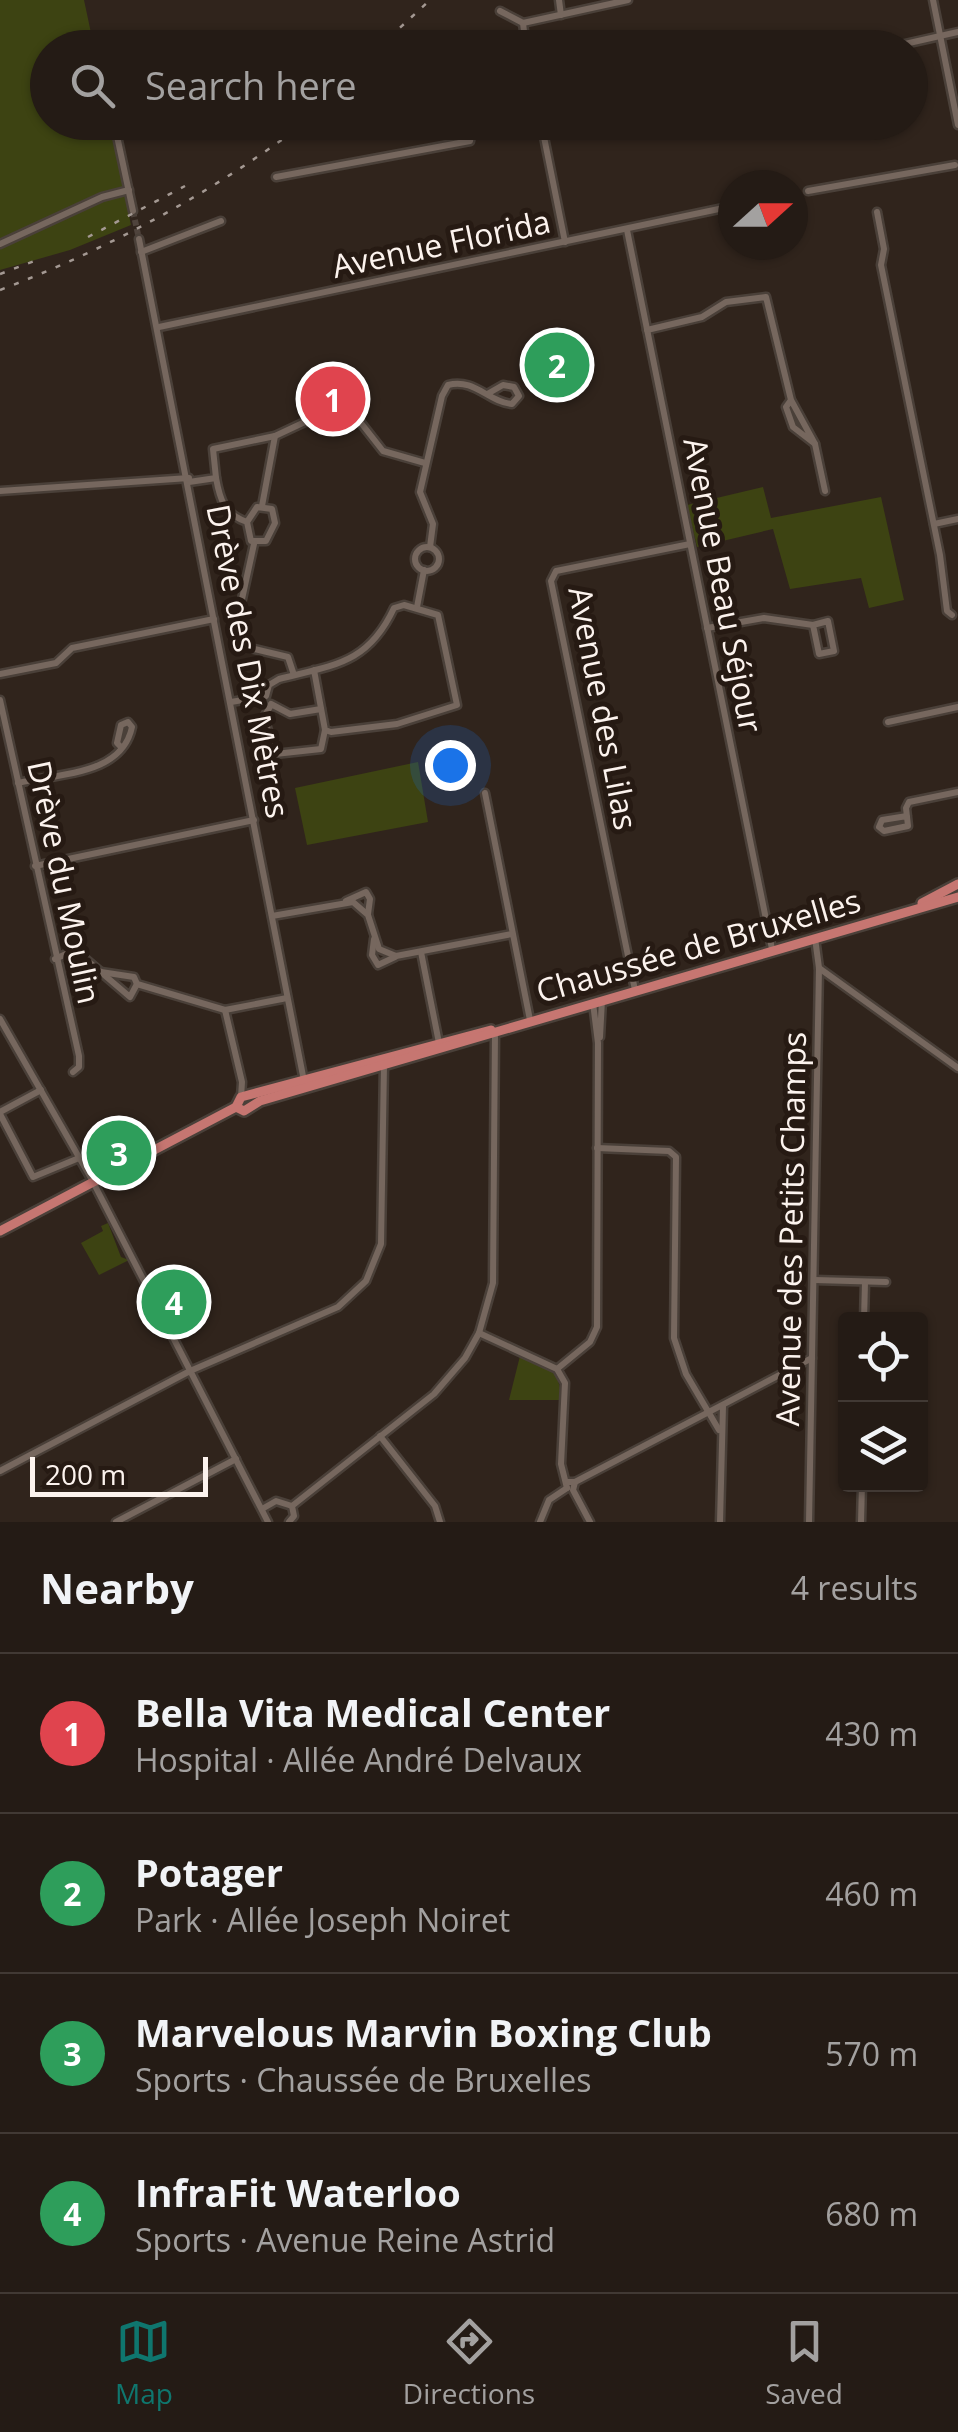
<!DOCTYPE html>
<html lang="en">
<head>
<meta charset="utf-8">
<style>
	body { margin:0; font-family:"Open Sans",sans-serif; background:#302822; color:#f1f3f6 }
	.controls { position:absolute; right:30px; bottom:30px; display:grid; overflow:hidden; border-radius:10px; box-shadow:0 2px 8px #0004 }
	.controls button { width:90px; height:90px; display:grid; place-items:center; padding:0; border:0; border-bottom:2px solid #413934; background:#241b15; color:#f1f3f6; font:50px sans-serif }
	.compass { position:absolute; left:718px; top:170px; width:90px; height:90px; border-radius:50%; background:#241b15; box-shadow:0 2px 8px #0004; rotate:69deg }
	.scale { position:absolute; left:30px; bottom:25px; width:178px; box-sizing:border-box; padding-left:10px; border:5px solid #fcf3ee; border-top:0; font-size:28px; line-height:35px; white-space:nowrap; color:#fcf3ee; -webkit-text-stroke:8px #261a13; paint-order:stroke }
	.you { position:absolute; left:450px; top:765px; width:35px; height:35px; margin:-25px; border:8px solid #fff; border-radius:50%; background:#1a73e8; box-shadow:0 0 0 15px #1a73e833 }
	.badge { display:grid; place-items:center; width:65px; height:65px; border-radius:50%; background:#0f766e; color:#fff; font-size:32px; font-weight:700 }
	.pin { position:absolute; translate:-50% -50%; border:5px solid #fff; box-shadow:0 2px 10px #0006 }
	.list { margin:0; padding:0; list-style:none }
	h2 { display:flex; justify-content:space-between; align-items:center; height:130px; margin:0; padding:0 40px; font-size:42px }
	h2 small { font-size:32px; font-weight:400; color:#a3a1a0 }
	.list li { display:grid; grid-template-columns:65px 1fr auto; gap:30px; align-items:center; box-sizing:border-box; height:160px; padding:0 40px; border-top:2px solid #413934 }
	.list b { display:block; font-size:38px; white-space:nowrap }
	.list p { margin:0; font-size:32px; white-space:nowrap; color:#a3a1a0 }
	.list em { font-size:32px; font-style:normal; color:#a3a1a0 }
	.icon { flex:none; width:55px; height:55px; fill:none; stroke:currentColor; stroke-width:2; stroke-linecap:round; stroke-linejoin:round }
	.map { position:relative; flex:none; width:958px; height:1522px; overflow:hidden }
	.search { position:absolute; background:#241b15; box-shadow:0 2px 8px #0004; left:30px; right:30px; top:30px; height:110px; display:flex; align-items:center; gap:25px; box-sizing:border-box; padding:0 35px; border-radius:55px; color:#a3a1a0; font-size:38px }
	.sheet { height:770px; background:#241b15 }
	nav { display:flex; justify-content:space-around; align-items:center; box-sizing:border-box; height:140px; border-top:2px solid #413934; background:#241b15; font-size:28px; color:#a3a1a0 }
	nav a { display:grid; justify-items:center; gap:5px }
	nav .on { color:#0f766e }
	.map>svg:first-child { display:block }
	.green { fill:#3d4312 }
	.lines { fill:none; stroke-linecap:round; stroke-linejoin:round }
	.minor-tunnel { stroke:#4f433c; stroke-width:6; stroke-dasharray:6 3; stroke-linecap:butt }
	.minor-casing { stroke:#4a4039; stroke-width:11 }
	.major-casing { stroke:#4a4039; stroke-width:14 }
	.minor { stroke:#76675e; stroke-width:6 }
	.major { stroke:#c67671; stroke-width:9 }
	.rail { stroke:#a49993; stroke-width:2.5; stroke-dasharray:5 10; stroke-linecap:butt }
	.labels { text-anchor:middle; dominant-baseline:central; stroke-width:10; stroke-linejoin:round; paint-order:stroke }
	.street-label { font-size:32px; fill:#fcf3ee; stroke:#261a13 }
</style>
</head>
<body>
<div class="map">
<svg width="958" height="1522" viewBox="0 0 958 1522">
	<rect width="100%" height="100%" fill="#30241c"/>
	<g class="green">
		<polygon points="0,0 84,0 94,47 48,48 48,122 110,123 131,225 70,250 0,270"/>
		<polygon points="552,335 567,361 560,385 551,393 542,380 549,361 543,348"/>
		<polygon points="763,487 771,518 881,497 904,600 869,608 861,578 790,589 773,529 697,547 687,505"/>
		<polygon points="418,762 428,822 307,845 295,788"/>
		<polygon points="108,1223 121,1257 129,1260 99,1275 81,1243 103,1231 101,1226"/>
		<path d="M 521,1352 C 544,1365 563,1370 560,1400 L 509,1400 Z"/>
	</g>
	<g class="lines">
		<polyline class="minor-tunnel" points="133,211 139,239"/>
		<g class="minor-casing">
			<g id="minor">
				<polyline points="559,0 561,15"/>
				<polyline points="933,0 958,125"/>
				<polyline points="500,11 523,23"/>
				<polyline points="526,48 523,23 628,0"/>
				<polyline points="887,48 958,32"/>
				<polyline points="114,122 133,211"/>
				<polyline points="541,122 565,242"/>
				<polyline points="276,177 470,141 472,129 507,122"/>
				<polyline points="808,191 955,165"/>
				<polyline points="877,212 884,249 881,265 940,555 947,611 952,615"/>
				<polyline points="627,230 772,949"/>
				<polyline points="139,239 304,1081"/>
				<polyline points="0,244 102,197 129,190"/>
				<polyline points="141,252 221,221"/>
				<polyline points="159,327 733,206"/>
				<polyline points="647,330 702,317 726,302 766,297 791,400 815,444 793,427 786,407 791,400"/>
				<polyline points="815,444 825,491"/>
				<path d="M 216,478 C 220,500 224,514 247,522 L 257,507 L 272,509 L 275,523 L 266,541 L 251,541 L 247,522"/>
				<polyline points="189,482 216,478 213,449 275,436 324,413 361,423 383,451 425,463"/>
				<polyline points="0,491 189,478"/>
				<polyline points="262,506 275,436"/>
				<polyline points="934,524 958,519"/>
				<polyline points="254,544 237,622 238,645 288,657 294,675"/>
				<circle cx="427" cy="559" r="12"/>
				<path d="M 430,547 L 433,524 L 420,492 L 442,396 L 448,385 C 475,378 488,402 512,404 L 519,396 L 514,387 L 503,385 L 489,393"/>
				<polyline points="417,607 424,570"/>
				<polygon points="828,621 834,651 819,654 813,625"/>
				<polyline points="707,628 764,618 813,625"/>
				<polyline points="0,674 56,663 72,648 214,619"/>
				<polyline points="0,700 79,1056 79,1067 73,1072"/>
				<path d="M 231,702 L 266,696 L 269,685 L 279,679 C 334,665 368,664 394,608 L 404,605 L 438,615 L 457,705 L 397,724 L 331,732 L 325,730 L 314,670"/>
				<polyline points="271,704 290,714 321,709"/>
				<polyline points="271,705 264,717 275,754 321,749 325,730"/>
				<polyline points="888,722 958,707"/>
				<path d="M 18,783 C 61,773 122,775 132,727 L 128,722 L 121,725 L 117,743 L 122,748"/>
				<polyline points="485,793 530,1020"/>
				<polyline points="907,816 882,820 879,827 884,831 908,826 906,808 909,802 958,792"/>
				<polyline points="35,866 254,820"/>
				<polyline points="346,901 366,892 370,899 368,914"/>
				<polyline points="272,916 353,902 368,915 379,949 396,956 512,934"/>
				<polyline points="374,939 372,955 378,965 395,957"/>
				<polyline points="421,952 440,1048"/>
				<polyline points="55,959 75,950 130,997 137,984"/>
				<polyline points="819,968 958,1068"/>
				<polyline points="101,972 134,977 137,984 225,1010"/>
				<polyline points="635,990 551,581 556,571 690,544"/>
				<polyline points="225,1010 242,1082 241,1097"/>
				<polyline points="225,1010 287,998"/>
				<polyline points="0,1019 92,1180 268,1522"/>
				<polyline points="600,1037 602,1000"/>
				<polyline points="0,1112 41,1090"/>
				<polyline points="0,1114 33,1177 79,1158"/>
				<polyline points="597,1148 669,1151 676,1157 674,1338 686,1374 719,1430"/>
				<polyline points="815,1280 886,1282"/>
				<polyline points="864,1320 865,1282"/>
				<polyline points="479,1333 557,1369 565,1383 561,1464 567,1488"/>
				<polyline points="557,1369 590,1342 597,1327 598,1043 593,1003"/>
				<polyline points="380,1436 435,1506 440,1522"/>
				<polyline points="0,1471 190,1371 338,1307 366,1281 381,1244 384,1065"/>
				<polyline points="567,1482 575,1482 573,1490 590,1522"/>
				<polyline points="575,1482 812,1358"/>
				<polyline points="262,1509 276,1501 292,1506"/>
				<polyline points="116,1522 236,1459"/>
				<polyline points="289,1522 294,1516 292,1506 434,1394 465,1358 479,1333 493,1283 495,1031"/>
				<polyline points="540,1522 549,1500 567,1488"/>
				<polyline points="720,1522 723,1406"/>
				<polyline points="809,1522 819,968 815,938"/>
				<polyline points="861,1522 862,1484"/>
			</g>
		</g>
		<g class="major-casing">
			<g id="major">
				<polyline points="922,903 958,884"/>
				<polyline points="236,1107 241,1097 491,1030"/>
				<polyline points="0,1231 236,1107 244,1111 260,1101 958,897"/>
			</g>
		</g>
		<use href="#minor" class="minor"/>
		<use href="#major" class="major"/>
		<g class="rail">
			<polyline points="378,48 430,0"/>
			<polyline points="88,237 185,186"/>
			<polyline points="0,274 37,260"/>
			<path d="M 0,290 C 110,248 212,193 306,122"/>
		</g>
	</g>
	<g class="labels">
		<g class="street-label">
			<text transform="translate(441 243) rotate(-12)">Avenue Florida</text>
			<text transform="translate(724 585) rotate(79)">Avenue Beau Séjour</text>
			<text transform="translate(249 661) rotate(79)">Drève des Dix Mètres</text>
			<text transform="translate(604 708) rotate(79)">Avenue des Lilas</text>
			<text transform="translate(65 882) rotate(78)">Drève du Moulin</text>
			<text transform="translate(698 945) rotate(-16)">Chaussée de Bruxelles</text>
			<text transform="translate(790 1229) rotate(-89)">Avenue des Petits Champs</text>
		</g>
	</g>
</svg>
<div class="controls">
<button><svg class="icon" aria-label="locate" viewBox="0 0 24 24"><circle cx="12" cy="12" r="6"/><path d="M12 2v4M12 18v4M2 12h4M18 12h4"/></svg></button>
<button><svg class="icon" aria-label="layers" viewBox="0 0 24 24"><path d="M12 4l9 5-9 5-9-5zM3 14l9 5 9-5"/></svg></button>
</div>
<svg class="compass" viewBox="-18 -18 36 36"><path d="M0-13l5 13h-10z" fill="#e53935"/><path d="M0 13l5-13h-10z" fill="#a3a1a0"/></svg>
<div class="scale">200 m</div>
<div class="you"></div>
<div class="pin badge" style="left:333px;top:399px;background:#e0444e">1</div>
<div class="pin badge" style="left:557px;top:365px;background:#2e9e5b">2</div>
<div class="pin badge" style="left:119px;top:1153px;background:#2e9e5b">3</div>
<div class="pin badge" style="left:174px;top:1302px;background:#2e9e5b">4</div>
<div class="search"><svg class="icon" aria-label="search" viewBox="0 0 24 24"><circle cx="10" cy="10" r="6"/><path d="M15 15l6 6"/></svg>Search here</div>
</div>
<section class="sheet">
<h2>Nearby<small>4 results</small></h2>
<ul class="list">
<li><span class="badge" style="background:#e0444e">1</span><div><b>Bella Vita Medical Center</b><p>Hospital · Allée André Delvaux</p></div><em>430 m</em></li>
<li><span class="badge" style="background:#2e9e5b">2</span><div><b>Potager</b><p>Park · Allée Joseph Noiret</p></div><em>460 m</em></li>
<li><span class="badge" style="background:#2e9e5b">3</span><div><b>Marvelous Marvin Boxing Club</b><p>Sports · Chaussée de Bruxelles</p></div><em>570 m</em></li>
<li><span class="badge" style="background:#2e9e5b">4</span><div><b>InfraFit Waterloo</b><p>Sports · Avenue Reine Astrid</p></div><em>680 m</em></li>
</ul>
</section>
<nav>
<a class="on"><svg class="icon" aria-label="map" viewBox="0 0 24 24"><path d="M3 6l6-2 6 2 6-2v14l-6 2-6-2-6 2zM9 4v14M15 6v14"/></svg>Map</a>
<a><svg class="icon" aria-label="directions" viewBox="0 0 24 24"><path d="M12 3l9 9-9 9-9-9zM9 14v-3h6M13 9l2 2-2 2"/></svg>Directions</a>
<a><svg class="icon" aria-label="saved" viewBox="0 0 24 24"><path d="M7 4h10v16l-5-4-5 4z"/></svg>Saved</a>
</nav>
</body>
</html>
